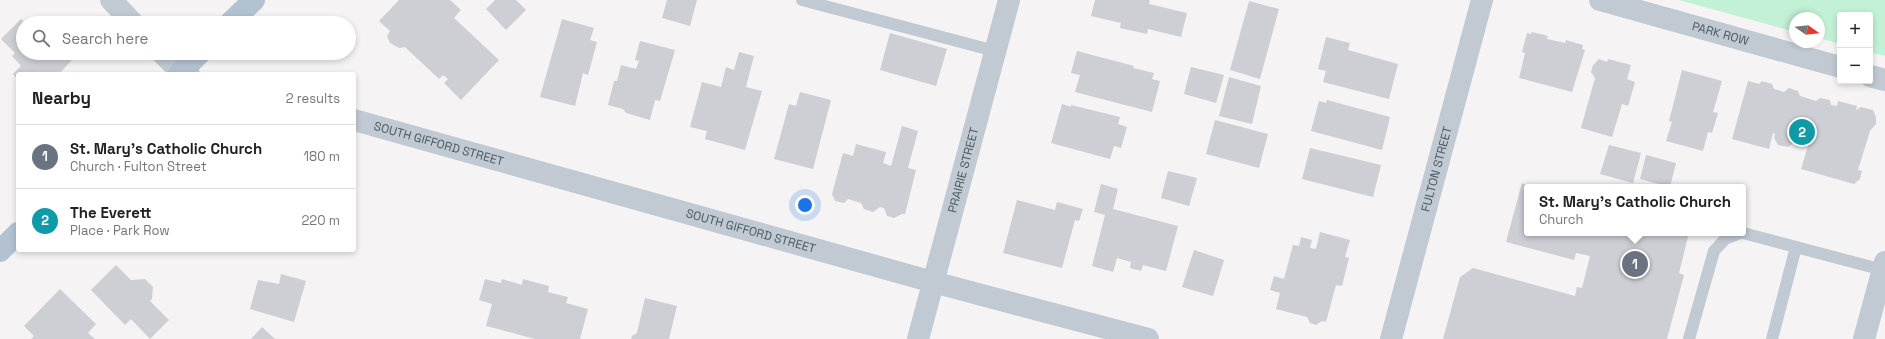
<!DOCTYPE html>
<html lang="en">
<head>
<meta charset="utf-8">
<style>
	body { margin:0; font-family:"Space Grotesk",sans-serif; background:#f6f6f6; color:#202124 }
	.controls { position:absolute; right:12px; top:12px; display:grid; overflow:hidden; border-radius:4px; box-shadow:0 2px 6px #0003 }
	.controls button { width:36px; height:36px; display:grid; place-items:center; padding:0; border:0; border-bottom:1px solid #e0e0e0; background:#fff; color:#202124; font:20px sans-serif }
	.compass { position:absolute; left:1789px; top:12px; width:36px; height:36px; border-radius:50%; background:#fff; box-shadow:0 2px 6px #0003; rotate:105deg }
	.you { position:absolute; left:805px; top:205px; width:14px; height:14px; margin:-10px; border:3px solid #fff; border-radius:50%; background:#1a73e8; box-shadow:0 0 0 6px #1a73e833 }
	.badge { display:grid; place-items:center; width:26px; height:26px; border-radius:50%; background:#0f766e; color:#fff; font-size:13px; font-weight:700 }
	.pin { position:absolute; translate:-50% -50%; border:2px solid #fff; box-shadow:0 1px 4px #0006 }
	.popup { position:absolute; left:1524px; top:184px; width:222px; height:52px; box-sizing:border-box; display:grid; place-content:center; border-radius:4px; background:#fff; filter:drop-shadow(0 1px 3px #0005); font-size:13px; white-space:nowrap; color:#757577 }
	.popup b { font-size:15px; color:#202124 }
	.popup::after { content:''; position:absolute; left:50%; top:100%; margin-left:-8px; border:8px solid transparent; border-top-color:#fff }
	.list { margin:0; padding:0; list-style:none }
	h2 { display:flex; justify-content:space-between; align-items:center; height:52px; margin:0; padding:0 16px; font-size:17px }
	h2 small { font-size:13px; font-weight:400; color:#757577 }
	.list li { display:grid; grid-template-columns:26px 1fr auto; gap:12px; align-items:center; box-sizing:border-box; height:64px; padding:0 16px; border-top:1px solid #e0e0e0 }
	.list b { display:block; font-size:15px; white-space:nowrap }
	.list p { margin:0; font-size:13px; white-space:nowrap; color:#757577 }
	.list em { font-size:13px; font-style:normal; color:#757577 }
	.icon { flex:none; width:22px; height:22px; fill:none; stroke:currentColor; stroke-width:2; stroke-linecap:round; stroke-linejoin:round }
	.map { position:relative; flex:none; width:1885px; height:339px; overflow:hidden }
	.search { position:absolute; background:#fff; box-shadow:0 2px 6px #0003; left:16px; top:16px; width:340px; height:44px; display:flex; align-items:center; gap:10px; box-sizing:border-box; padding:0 14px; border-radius:22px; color:#757577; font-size:15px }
	.panel { position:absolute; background:#fff; box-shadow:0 2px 6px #0003; left:16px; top:72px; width:340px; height:180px; border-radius:4px }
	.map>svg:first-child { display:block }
	.green { fill:#c3f1d5 }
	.building { fill:#cdcfd5 }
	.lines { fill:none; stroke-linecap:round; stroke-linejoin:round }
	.lane { stroke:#c1cad2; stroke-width:12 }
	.street { stroke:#c1cad2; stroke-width:22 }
	.primary { stroke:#b3c2d1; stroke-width:22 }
	.labels { text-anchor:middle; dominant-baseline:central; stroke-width:4; stroke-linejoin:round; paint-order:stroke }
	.street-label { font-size:12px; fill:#4a5661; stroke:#fff }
</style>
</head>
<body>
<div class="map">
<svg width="1885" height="339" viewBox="0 0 1885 339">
	<rect width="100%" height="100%" fill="#f5f3f3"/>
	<polygon class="green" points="1679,0 1885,0 1885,56 1870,52 1870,15 1840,15 1840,44 1819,38 1819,18 1795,18 1795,32"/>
	<g class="building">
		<polygon points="399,0 450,0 461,10 454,18 499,60 461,100 444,83 448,79 443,75 439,79 405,47 399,48 390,43 387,36 390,31 379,21"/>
		<polygon points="495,0 516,0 526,10 506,30 486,9"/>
		<polygon points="667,0 697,0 690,26 662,18"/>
		<polygon points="1095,0 1150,0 1149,4 1187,13 1181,37 1148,29 1147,34 1120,28 1121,23 1091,16"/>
		<polygon points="1249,1 1279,9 1260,79 1230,70"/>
		<polygon points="21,19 25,23 23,23 23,53 72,53 72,60 60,73 61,74 18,74 18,80 13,74 21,66 12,56 15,53 1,39"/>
		<polygon points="562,19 594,28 590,40 597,42 588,75 583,73 575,106 540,97"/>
		<polygon points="1532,32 1548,36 1547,39 1565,43 1566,40 1583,45 1582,49 1585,50 1572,92 1519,78 1525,53 1522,52 1527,33 1531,34"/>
		<polygon points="890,33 947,49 936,86 880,70"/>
		<polygon points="1326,37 1350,43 1348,50 1398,64 1389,99 1323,82 1326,71 1318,69"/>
		<polygon points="640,41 675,50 660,101 655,100 650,120 626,113 623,109 608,105 614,81 617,81 621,65 636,69 639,61 635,60"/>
		<polygon points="1077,51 1134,66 1133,68 1154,73 1152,79 1160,81 1152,112 1075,92 1080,75 1071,73"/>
		<polygon points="739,52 754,56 746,87 762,91 745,150 705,139 707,131 690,127 702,82 721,87 726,67 734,70"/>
		<polygon points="1599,59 1607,62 1608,59 1631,65 1627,79 1635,82 1628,106 1622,104 1612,137 1581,128 1595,78 1591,72 1593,65"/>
		<polygon points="1191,67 1224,75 1216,103 1184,94"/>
		<polygon points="1682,70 1722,81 1713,112 1718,113 1712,133 1708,132 1703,151 1666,141 1672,122 1669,121"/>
		<polygon points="1229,77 1261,86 1252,124 1219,116"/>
		<polygon points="1748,81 1759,84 1762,81 1772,84 1774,89 1784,92 1789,88 1798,91 1800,96 1816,101 1820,98 1830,100 1831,105 1837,106 1838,101 1857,106 1856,110 1861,107 1873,110 1876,117 1876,124 1870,131 1858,170 1862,171 1860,179 1854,184 1801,169 1808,146 1794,143 1788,147 1778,145 1774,138 1775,134 1773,133 1769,149 1732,139"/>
		<polygon points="800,92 831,100 813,169 774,159 789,104 796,106"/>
		<polygon points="1327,100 1390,117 1382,150 1311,131 1319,101 1326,103"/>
		<polygon points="1062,104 1071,107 1071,105 1120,117 1118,124 1127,127 1121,148 1114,146 1110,159 1051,143"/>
		<polygon points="1215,120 1268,134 1259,168 1206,154"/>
		<polygon points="902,126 918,131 908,168 916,170 905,214 902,214 894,218 887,216 884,208 880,207 873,212 864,209 861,203 848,199 844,203 835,201 832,194 843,153 853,156 856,144 886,152 883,163 891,166"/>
		<polygon points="1609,145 1641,153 1633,183 1600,174"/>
		<polygon points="1310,148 1381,165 1373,197 1302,179"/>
		<polygon points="1646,155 1676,163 1670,187 1640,179"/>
		<polygon points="1168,171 1197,178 1189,206 1161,198"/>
		<polygon points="1522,183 1533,187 1527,187 1527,233 1689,233 1679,273 1684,275 1667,339 1443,339 1460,277 1473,268 1575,296 1577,287 1582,288 1590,256 1576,253 1574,260 1506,242"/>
		<polygon points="1101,184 1118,189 1113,209 1178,226 1166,271 1143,265 1141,271 1130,268 1131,262 1117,258 1113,272 1092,266 1105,215 1094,212"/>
		<polygon points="1017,200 1055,210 1057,202 1083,209 1079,221 1075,220 1062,268 1003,253"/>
		<polygon points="1320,232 1350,240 1345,257 1349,258 1342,286 1336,285 1326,322 1322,321 1316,325 1310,323 1307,317 1276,309 1280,293 1270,290 1274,276 1284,279 1293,245 1299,246 1301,237 1312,240 1310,248 1316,249"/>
		<polygon points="1194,250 1224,260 1213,296 1182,287"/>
		<polygon points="116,265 131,280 145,279 153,287 152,299 150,301 169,320 150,339 131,319 125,325 91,290"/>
		<polygon points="281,274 306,281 294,322 250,309 258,280 279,284"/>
		<polygon points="485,279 501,283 502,279 522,285 523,279 549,286 548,292 568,297 566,303 588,309 580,339 535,339 486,326 492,304 479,300"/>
		<polygon points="60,289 96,324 88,333 95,339 31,339 34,336 24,326"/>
		<polygon points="645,298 677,306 669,339 631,339 632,336 637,333"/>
		<polygon points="262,327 275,339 251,339"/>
	</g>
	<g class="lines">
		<g class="lane">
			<polyline points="802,0 995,51"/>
			<polyline points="1743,233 1796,247 1772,339"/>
			<polyline points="1796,247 1883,270"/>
			<polyline points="1689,339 1714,251 1725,239 1740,233"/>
		</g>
		<g class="street">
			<polyline points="111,0 133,23"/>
			<path id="s1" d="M 1600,0 L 1840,67"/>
			<polyline points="162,53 181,72 189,74"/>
			<polyline points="1870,76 1885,80"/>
			<path id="s2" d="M 354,120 L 933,282 L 1148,339"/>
			<path id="s3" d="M 918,339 L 1009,0"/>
			<path id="s4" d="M 1391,339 L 1482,0"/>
			<polyline points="1864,339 1885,262"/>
		</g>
		<g class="primary">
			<polyline points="230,23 254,0"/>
			<polyline points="179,74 200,53"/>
			<polyline points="0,251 18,233"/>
		</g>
	</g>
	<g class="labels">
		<g class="street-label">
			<text stroke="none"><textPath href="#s1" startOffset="125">PARK ROW</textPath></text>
			<text stroke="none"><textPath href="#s2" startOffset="88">SOUTH GIFFORD STREET</textPath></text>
			<text stroke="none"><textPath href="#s3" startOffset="175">PRAIRIE STREET</textPath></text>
			<text stroke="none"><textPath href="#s4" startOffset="176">FULTON STREET</textPath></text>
			<text stroke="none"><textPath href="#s2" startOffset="412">SOUTH GIFFORD STREET</textPath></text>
		</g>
	</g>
</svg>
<div class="controls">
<button>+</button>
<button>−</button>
</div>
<svg class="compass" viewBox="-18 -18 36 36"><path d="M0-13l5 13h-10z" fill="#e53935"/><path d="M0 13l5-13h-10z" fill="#757577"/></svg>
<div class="you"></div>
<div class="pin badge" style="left:1635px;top:264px;background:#6b7280">1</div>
<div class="popup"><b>St. Mary's Catholic Church</b>Church</div>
<div class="pin badge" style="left:1802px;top:132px;background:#0f9aa8">2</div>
<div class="search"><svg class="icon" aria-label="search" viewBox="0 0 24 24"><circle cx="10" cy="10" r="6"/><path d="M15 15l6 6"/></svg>Search here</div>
<section class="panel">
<h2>Nearby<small>2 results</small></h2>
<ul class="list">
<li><span class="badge" style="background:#6b7280">1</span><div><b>St. Mary's Catholic Church</b><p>Church · Fulton Street</p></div><em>180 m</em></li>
<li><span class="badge" style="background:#0f9aa8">2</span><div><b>The Everett</b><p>Place · Park Row</p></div><em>220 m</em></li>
</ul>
</section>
</div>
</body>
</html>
